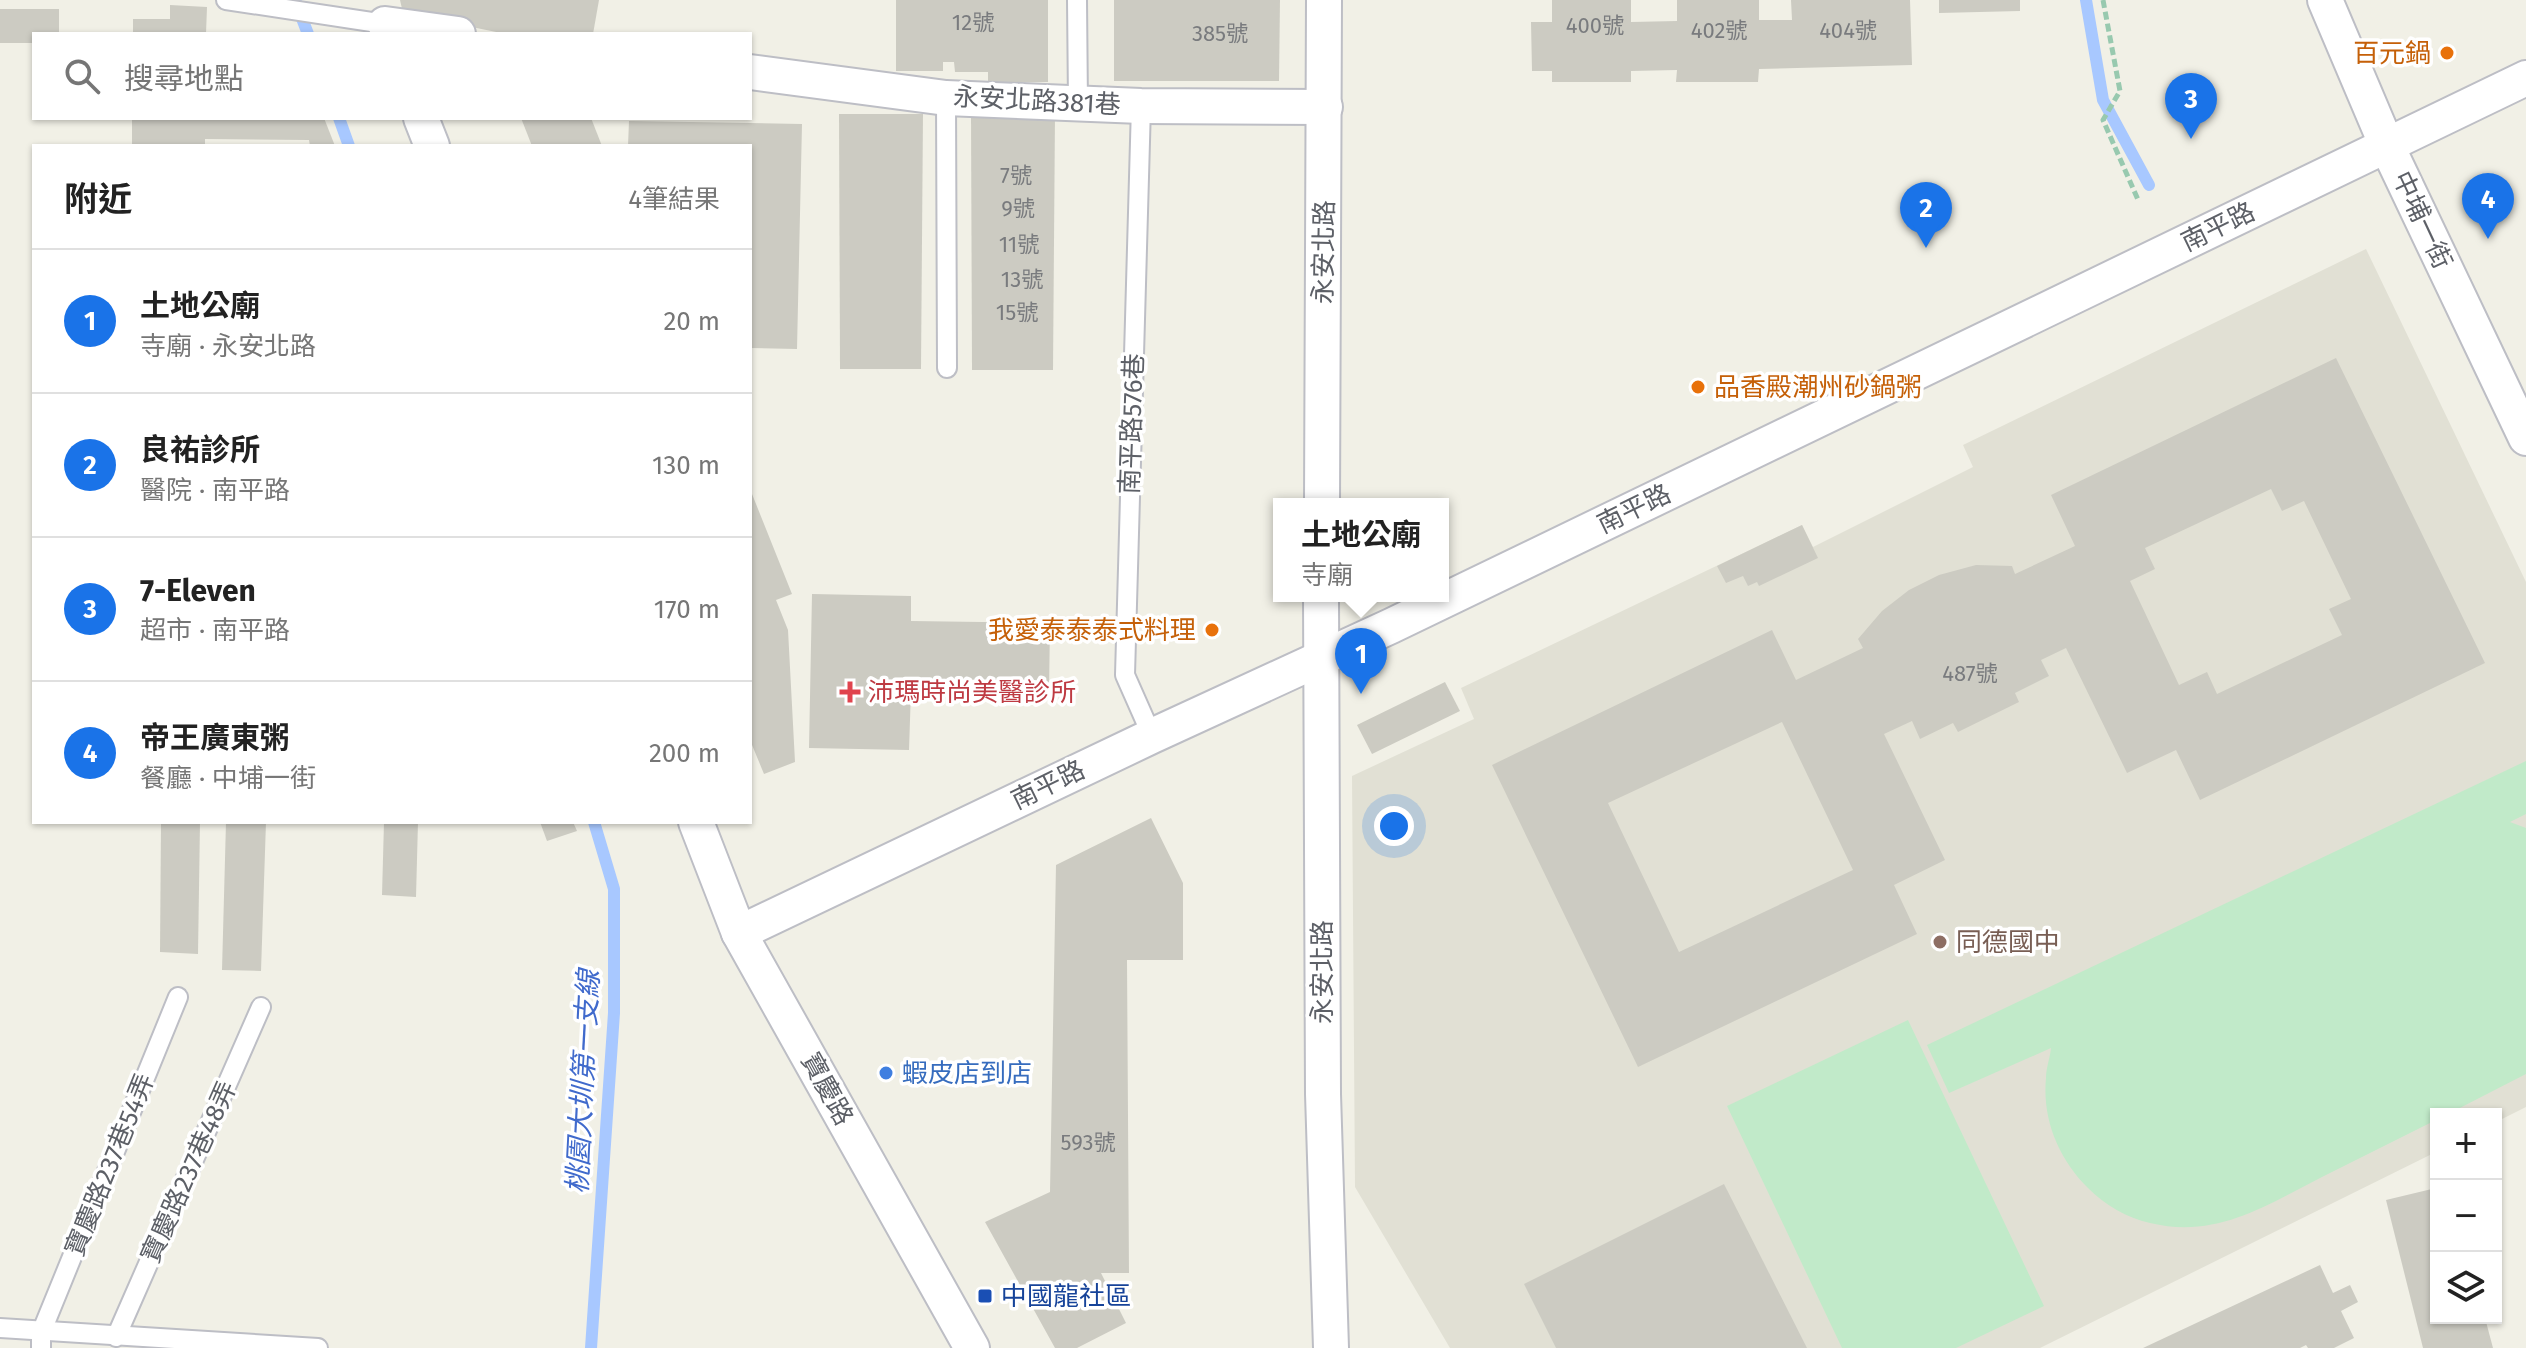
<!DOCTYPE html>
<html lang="zh-TW">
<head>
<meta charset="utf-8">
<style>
	body { margin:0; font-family:"Fira Sans","Noto Sans TC",sans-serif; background:#f2f2f2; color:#222 }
	.controls { position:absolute; right:24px; bottom:24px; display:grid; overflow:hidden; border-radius:0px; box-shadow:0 2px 6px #0004 }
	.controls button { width:72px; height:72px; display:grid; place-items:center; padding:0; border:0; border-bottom:2px solid #e0e0e0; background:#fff; color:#222; font:40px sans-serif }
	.you { position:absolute; left:1394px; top:826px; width:28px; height:28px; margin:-20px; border:6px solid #fff; border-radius:50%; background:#1a73e8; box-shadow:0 0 0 12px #1a73e833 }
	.badge { display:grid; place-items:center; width:52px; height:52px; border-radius:50%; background:#1a73e8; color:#fff; font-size:26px; font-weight:700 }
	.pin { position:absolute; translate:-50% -66px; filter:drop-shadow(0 2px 4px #0008) }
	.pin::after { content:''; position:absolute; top:42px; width:28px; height:24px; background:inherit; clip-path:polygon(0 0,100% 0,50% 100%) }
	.popup { position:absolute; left:1273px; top:498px; width:176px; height:104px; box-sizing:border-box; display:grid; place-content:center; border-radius:0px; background:#fff; filter:drop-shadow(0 2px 6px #0005); font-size:26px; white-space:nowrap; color:#767676 }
	.popup b { font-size:30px; color:#222 }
	.popup::after { content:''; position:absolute; left:50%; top:100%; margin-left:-16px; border:16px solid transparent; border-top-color:#fff }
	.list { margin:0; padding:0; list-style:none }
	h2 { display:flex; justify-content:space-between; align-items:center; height:104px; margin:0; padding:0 32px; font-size:34px }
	h2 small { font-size:26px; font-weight:400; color:#767676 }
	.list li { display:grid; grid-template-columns:52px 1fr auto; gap:24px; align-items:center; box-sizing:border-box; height:144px; padding:0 32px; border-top:2px solid #e0e0e0 }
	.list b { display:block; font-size:30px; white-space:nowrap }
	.list p { margin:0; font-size:26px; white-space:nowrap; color:#767676 }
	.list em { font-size:26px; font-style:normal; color:#767676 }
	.icon { flex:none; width:44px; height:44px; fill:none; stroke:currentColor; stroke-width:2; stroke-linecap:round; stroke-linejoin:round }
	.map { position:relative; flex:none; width:2526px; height:1348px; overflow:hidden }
	.search { position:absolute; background:#fff; box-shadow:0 2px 6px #0004; left:32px; top:32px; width:720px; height:88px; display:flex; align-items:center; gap:20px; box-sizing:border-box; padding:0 28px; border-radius:0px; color:#767676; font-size:30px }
	.panel { position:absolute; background:#fff; box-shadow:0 2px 6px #0004; left:32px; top:144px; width:720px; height:680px; border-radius:0px }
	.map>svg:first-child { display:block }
	.education { fill:#e1e0d4 }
	.green { fill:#c1eac9 }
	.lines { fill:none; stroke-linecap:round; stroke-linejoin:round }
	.stream { stroke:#a8c8ff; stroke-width:12 }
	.building { fill:#cccbc2; fill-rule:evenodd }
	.lane-casing { stroke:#bdbec5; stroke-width:22 }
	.street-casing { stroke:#bdbec5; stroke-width:38 }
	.path { stroke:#98c9af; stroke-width:5; stroke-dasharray:8 4; stroke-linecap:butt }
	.lane { stroke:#fff; stroke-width:18 }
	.street { stroke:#fff; stroke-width:34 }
	.food-dot { fill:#e8710a; stroke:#fff; stroke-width:3 }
	.health-dot { fill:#e0444e; stroke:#fff; stroke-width:3 }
	.education-dot { fill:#8d6e63; stroke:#fff; stroke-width:3 }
	.shop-dot { fill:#3f7fe0; stroke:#fff; stroke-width:3 }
	.transit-dot { fill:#1a4fb4; stroke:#fff; stroke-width:3 }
	.labels { text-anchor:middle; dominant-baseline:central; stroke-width:7; stroke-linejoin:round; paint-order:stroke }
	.number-label { font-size:22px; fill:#797b7e }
	.food-label { font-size:26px; fill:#c56008; stroke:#fff; text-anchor:end }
	.street-label { font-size:26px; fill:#5d6067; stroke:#fff }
	.health-label { font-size:26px; fill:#be3a42; stroke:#fff; text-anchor:start }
	.education-label { font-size:26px; fill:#785e54; stroke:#fff; text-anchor:start }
	.shop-label { font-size:26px; fill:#366cbe; stroke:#fff; text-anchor:start }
	.transit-label { font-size:26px; fill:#164399; stroke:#fff; text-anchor:start }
	.water-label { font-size:28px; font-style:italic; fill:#406acc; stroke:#fff }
</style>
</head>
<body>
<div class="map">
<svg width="2526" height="1348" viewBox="0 0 2526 1348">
	<rect width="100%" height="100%" fill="#f1f0e6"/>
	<polygon class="education" points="2366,249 2526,582 2526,1107 2496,1122 2496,1114 2436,1114 2436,1152 2040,1348 1450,1348 1355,1187 1352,776 1474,719 1461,688 1802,525 1813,547 1973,467 1963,445"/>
	<g class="green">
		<path d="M 2526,761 L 2526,814 L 2510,822 L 2526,828 L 2526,1074 L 2448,1114 L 2436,1114 L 2436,1120 C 2398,1139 2360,1158 2322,1177 C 2265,1206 2216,1239 2150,1223 C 2127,1218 2105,1205 2088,1188 C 2059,1159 2042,1120 2046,1078 C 2046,1068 2050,1058 2051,1048 L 1949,1093 L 1927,1045 Z"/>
		<polygon points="1908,1020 2044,1306 1956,1348 1842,1348 1727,1106"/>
	</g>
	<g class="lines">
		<g class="stream">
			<polyline points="295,0 308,34"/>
			<polyline points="2086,0 2103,100 2149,185"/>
			<polyline points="339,118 349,146"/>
			<polyline points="591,1348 614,1013 614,889 594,822"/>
		</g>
	</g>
	<g class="building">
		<polygon points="400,0 599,0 593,34 506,34 403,13"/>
		<polygon points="896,0 1048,0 1048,82 988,82 988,72 955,72 954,62 943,62 943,71 896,71"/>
		<polygon points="1114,0 1280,0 1279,81 1114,81"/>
		<polygon points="1552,0 1631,0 1631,22 1677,21 1677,0 1759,0 1759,20 1792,20 1791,0 1910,0 1912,65 1759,69 1758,82 1676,82 1677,70 1631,71 1631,82 1552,82 1552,71 1532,71 1531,22 1552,22"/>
		<polygon points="1939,0 2020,0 2020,11 1939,13"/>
		<polygon points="170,5 207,7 206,34 133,34 133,19 170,19"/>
		<polygon points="0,9 59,9 59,34 34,34 34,43 0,43"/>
		<polygon points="839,114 923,114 921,369 840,369"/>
		<polygon points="971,115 1055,115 1053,370 972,370"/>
		<polygon points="132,118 324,118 335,146 310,146 309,140 205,139 205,146 132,146"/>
		<polygon points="521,118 591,118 602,146 532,146"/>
		<polygon points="629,121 802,124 797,349 750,348 750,146 628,146"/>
		<path d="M 2336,358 L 2485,663 L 2200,800 L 2176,750 L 2127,773 L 2066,648 L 2041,660 L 2049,676 L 2015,693 L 2019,702 L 1958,732 L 1953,723 L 1920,739 L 1912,721 L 1884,734 L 1945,860 L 1894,885 L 1917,934 L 1638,1067 L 1492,765 L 1772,630 L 1796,680 L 1863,648 L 1858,639 L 1882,611 L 1909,590 L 1939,575 L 1976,565 L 2012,566 L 2015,574 L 2075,546 L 2051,495 ZM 2271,489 L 2282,511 L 2304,501 L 2351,599 L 2329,609 L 2342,635 L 2217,694 L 2207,672 L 2179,685 L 2130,581 L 2155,569 L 2145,548 ZM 1782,722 L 1853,870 L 1679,952 L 1608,803 Z"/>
		<polygon points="750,489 792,594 776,600 788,630 795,762 764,774 750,740"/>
		<polygon points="1802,525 1818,558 1759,586 1757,582 1748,586 1743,576 1726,583 1717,566"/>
		<polygon points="812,594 911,596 911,621 1050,623 1049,693 911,690 909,750 809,748"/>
		<polygon points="1445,682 1460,711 1372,754 1357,725"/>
		<polygon points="1151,818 1183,883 1183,960 1127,960 1129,1273 1101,1273 1126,1323 1077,1348 1055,1348 985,1222 1050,1192 1056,865"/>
		<polygon points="161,822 200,822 198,954 160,952"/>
		<polygon points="226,822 266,822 261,971 222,970"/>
		<polygon points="384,822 418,822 416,897 382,895"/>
		<polygon points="540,822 573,822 577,831 547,841"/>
		<polygon points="1724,1184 1807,1348 1556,1348 1524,1284"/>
		<polygon points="2436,1188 2436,1318 2485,1318 2493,1348 2423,1348 2386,1200"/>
		<polygon points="2320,1265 2333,1293 2350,1285 2358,1302 2341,1311 2354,1338 2334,1348 2308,1348 2306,1345 2300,1348 2143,1348"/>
	</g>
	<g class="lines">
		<g class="lane-casing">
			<g id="lane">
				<polyline points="226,0 385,24"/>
				<polyline points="1077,0 1078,104"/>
				<polyline points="946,98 947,368"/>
				<polyline points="1141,106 1125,675 1152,736"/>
				<polyline points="0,1328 318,1348"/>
				<polyline points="116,1337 261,1007"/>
				<polyline points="41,1348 41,1333 178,997"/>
			</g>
		</g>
		<g class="street-casing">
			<g id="street">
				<polyline points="2325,0 2387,146 2526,438"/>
				<polyline points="385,24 458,34"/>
				<polyline points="750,72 946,98 1141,106 1325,107"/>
				<polyline points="421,118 432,146"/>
				<polyline points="1322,504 1324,0"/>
				<polyline points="1321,596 1323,1094 1331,1348"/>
				<polyline points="696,822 739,933 972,1348"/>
				<polyline points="739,933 1152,736 1391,626 2526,78"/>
			</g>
		</g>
		<polyline class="path" points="2103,0 2120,91 2103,120 2139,202"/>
		<use href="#lane" class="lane"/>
		<use href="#street" class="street"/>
	</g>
	<g class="food-dot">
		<circle cx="2447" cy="53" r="8"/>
		<circle cx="1698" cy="387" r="8"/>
		<circle cx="1212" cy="630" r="8"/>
	</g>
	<path class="health-dot" d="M846 680h8v8h8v8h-8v8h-8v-8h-8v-8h8z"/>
	<circle class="education-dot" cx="1940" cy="942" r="8"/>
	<circle class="shop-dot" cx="886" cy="1073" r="8"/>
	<rect class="transit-dot" x="977" y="1288" width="16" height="16" rx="4"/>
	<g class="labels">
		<g class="number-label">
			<text x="973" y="22">12號</text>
			<text x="1595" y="25">400號</text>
			<text x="1719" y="30">402號</text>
			<text x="1848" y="30">404號</text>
			<text x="1220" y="33">385號</text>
			<text x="1016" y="175">7號</text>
			<text x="1018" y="208">9號</text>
			<text x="1019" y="244">11號</text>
			<text x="1022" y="279">13號</text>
			<text x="1017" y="312">15號</text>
			<text x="1970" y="673">487號</text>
			<text x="1088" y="1142">593號</text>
		</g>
		<g class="food-label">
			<text x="2431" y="53">百元鍋</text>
			<text x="1714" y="387" text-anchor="start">品香殿潮州砂鍋粥</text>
			<text x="1196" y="630">我愛泰泰泰式料理</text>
		</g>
		<g class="street-label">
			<text transform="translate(1037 101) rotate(3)">永安北路381巷</text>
			<text transform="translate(2422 220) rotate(65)">中埔一街</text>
			<text transform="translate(2218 227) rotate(-26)">南平路</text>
			<text transform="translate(1324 252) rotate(-89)">永安北路</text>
			<text transform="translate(1132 424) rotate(-88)">南平路576巷</text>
			<text transform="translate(1634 509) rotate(-26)">南平路</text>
			<text transform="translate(1048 785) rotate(-26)">南平路</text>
			<text transform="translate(1322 972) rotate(-90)">永安北路</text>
			<text transform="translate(827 1089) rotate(61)">寶慶路</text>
			<text transform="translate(110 1165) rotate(-68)">寶慶路237巷54弄</text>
			<text transform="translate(189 1172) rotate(-66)">寶慶路237巷48弄</text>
		</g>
		<g class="health-label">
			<text x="868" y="692">沛瑪時尚美醫診所</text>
		</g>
		<g class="education-label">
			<text x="1956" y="942">同德國中</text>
		</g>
		<g class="shop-label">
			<text x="902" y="1073">蝦皮店到店</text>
		</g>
		<g class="transit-label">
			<text x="1001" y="1296">中國龍社區</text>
		</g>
		<g class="water-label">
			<text transform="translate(583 1082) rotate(-87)">桃園大圳第一支線</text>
		</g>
	</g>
</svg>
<div class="controls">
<button>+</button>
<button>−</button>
<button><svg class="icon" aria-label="layers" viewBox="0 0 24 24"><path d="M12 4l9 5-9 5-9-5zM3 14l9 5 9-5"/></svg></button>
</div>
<div class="you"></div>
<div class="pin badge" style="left:1361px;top:694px">1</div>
<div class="popup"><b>土地公廟</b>寺廟</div>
<div class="pin badge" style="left:1926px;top:248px">2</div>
<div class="pin badge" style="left:2191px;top:139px">3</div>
<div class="pin badge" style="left:2488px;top:239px">4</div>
<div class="search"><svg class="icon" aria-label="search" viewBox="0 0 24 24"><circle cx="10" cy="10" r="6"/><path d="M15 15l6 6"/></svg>搜尋地點</div>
<section class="panel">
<h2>附近<small>4筆結果</small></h2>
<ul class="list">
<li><span class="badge">1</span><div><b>土地公廟</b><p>寺廟 · 永安北路</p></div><em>20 m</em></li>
<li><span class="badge">2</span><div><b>良祐診所</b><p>醫院 · 南平路</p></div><em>130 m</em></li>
<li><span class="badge">3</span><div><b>7-Eleven</b><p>超市 · 南平路</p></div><em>170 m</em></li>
<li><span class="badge">4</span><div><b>帝王廣東粥</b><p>餐廳 · 中埔一街</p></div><em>200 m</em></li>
</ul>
</section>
</div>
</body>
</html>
